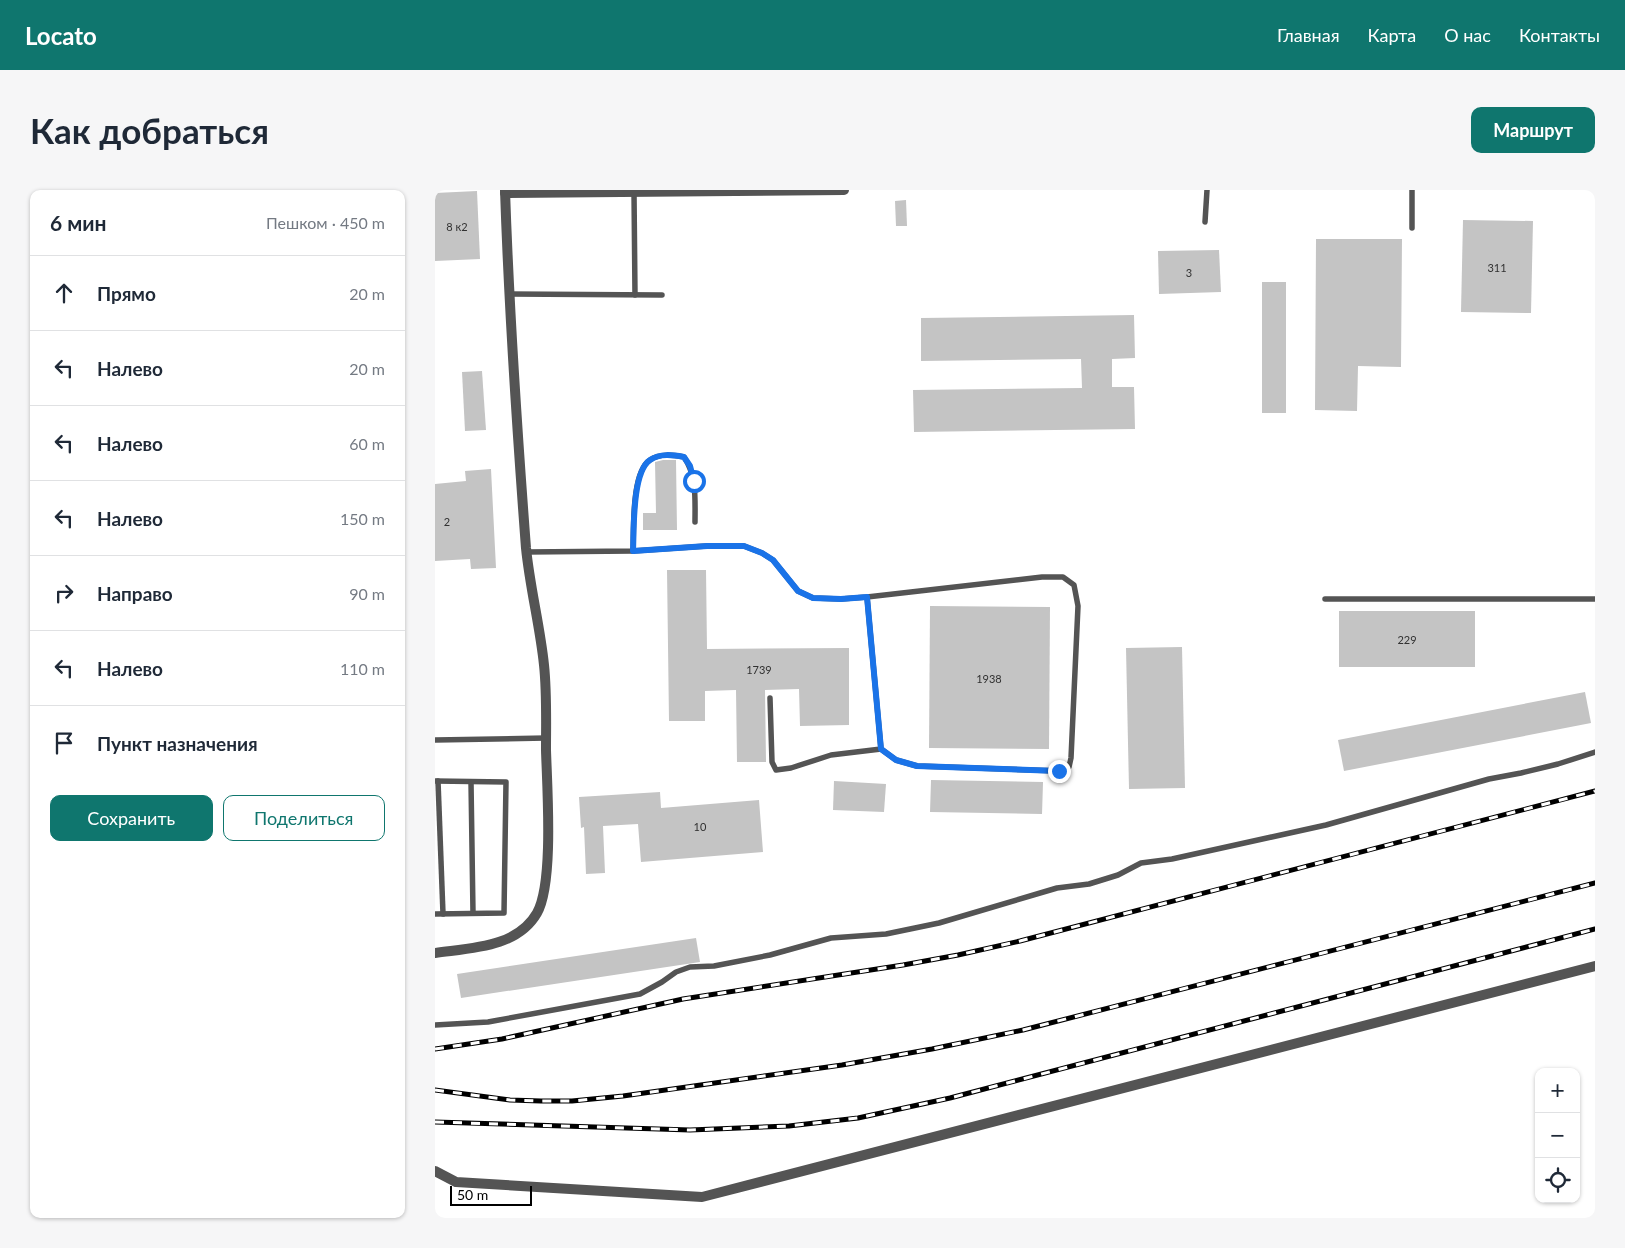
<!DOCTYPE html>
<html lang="ru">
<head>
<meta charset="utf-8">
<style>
	body { margin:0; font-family:Lato,sans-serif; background:#f6f6f7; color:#1f2937 }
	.controls { position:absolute; right:15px; bottom:15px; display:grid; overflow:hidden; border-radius:10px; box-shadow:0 1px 4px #0004 }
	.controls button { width:45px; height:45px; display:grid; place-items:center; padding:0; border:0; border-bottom:1px solid #e0e1e3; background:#fff; color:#1f2937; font:25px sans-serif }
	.scale { position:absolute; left:15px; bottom:12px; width:82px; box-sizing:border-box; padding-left:5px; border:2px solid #000; border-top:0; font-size:14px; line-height:18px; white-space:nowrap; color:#000; -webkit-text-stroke:4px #fff; paint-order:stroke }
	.stop { position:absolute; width:15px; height:15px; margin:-11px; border:4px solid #1a73e8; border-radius:50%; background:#fff }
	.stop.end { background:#1a73e8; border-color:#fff; box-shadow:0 1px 5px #0008 }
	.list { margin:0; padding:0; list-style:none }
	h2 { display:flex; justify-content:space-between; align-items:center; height:65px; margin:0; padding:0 20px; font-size:21px }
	h2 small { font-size:16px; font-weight:400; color:#747a83 }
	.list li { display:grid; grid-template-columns:32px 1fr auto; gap:15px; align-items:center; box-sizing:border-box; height:75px; padding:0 20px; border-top:1px solid #e0e1e3 }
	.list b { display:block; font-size:19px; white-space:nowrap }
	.list em { font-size:16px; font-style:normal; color:#747a83 }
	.actions { display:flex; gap:10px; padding:15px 20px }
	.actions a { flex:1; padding:11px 0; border:1px solid #0f766e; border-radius:10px; text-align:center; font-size:18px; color:#0f766e }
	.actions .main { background:#0f766e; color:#fff }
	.icon { flex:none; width:28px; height:28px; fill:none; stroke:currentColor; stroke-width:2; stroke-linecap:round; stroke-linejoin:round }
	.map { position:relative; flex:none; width:1160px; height:1028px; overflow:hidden; border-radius:10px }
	header { display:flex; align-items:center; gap:30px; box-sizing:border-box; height:70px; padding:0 25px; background:#0f766e; color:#fff }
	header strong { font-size:24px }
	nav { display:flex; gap:28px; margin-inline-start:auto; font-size:18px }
	.intro { display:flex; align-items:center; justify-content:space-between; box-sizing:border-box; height:120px; padding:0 30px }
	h1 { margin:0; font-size:35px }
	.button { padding:12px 22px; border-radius:10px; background:#0f766e; color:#fff; font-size:18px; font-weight:700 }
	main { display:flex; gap:30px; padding:0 30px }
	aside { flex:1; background:#fff; border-radius:10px; box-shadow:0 1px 4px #0004 }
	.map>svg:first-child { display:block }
	.building { fill:#c4c4c4 }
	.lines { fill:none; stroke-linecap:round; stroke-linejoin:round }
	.lane { stroke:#545454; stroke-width:5.5 }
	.street { stroke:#545454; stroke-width:10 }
	.rail-casing { stroke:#000; stroke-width:5 }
	.rail { stroke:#fff; stroke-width:3; stroke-dasharray:9; stroke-linecap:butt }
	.route { stroke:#1a73e8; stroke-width:6 }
	.labels { text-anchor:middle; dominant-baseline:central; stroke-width:4; stroke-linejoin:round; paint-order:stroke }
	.number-label { font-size:11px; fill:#313131 }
</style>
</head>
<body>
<header>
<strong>Locato</strong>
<nav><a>Главная</a><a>Карта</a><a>О нас</a><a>Контакты</a></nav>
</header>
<div class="intro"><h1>Как добраться</h1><a class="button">Маршрут</a></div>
<main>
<aside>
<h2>6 мин<small>Пешком · 450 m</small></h2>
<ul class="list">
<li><svg class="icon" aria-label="ahead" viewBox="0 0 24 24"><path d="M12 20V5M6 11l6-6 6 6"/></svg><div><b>Прямо</b></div><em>20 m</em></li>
<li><svg class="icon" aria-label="left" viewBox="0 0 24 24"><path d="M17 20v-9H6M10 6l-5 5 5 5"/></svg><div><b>Налево</b></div><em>20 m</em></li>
<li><svg class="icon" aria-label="left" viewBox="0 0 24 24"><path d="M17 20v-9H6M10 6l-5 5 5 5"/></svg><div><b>Налево</b></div><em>60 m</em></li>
<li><svg class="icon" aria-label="left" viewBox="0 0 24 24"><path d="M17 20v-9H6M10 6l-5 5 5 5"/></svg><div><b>Налево</b></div><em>150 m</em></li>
<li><svg class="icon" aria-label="right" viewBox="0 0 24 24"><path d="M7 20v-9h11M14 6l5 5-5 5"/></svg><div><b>Направо</b></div><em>90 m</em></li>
<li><svg class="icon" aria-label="left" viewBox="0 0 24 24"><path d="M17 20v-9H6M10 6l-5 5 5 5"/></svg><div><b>Налево</b></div><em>110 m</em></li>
<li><svg class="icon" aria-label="arrive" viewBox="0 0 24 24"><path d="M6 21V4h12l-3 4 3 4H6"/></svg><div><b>Пункт назначения</b></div></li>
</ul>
<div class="actions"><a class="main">Сохранить</a><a>Поделиться</a></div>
</aside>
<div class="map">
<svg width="1160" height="1028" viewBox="0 0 1160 1028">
	<rect width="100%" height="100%" fill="#fff"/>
	<g class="building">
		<polygon points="42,1 45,69 0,71 0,3"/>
		<polygon points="471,10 472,36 461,36 460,11"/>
		<polygon points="1028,30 1098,31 1096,123 1026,122"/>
		<polygon points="881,49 967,49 966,177 923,176 922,221 880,220"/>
		<polygon points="784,60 786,102 724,104 723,61"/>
		<rect x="827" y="92" width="24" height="131"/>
		<polygon points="699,125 700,168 677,169 677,197 699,197 700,239 479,242 478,200 647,198 646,169 486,171 486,128"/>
		<polygon points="47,181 51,240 30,241 27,182"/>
		<polygon points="228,270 241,270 242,340 208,340 208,323 221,323 220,272"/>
		<polygon points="56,279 61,378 36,379 35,369 0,371 0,294 31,291 30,281"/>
		<polygon points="232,380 271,380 272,459 414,458 414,535 365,536 364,499 330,500 331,572 302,572 301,500 270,501 270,531 234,531"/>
		<polygon points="495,416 615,417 614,559 494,558"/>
		<rect x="904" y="421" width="136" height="56"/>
		<polygon points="747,457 750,598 694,599 691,458"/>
		<polygon points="1150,502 1156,533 909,581 903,550"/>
		<polygon points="496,590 608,592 607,624 495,622"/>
		<polygon points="399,591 451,594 449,622 398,620"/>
		<polygon points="225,602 226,618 324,610 328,662 206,672 203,634 168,636 170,683 151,684 149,637 146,638 144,607"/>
		<polygon points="261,748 265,772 26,808 22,784"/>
	</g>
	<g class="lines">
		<g class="lane">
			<polyline points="977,0 977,38"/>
			<polyline points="199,2 200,105"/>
			<polyline points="770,32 772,0"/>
			<polyline points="74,104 227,105"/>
			<path d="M 198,361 C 199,340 196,282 215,270 C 225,263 238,265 249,267 C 262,286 260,309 260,332"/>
			<polyline points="92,362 198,361 272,356 309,356 327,363 338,370 363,401 378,408 406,409 432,407 607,387 628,387 639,395 643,416 636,568 634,577 624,581 482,576 461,570 446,559 432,407"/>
			<polyline points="890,409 1160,409"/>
			<polyline points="335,508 337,572 341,580 356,578 396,565 446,559"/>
			<polyline points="0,550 111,548"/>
			<polyline points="0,591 71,592 69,723 0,724"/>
			<polyline points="3,591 8,724"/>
			<polyline points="36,592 38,723"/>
			<polyline points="0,835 53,832 205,804 227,792 241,782 255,777 279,776 335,765 396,748 451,744 504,733 622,698 654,694 683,685 706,673 737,669 891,635 1054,589 1086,583 1123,574 1160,562"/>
		</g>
		<g class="street">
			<polyline points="70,3 409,0"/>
			<path d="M 0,763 C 35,758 82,758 102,723 C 119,693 112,597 111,560 C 111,532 112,503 109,475 C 105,436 95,398 91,358 C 82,239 74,120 70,0"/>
			<polyline points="0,981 21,992 267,1007 1160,776"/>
		</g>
		<g class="rail-casing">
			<g id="rail">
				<polyline points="0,859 67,849 248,809 468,775 523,765 585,751 1160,601"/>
				<polyline points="0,900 75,910 106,911 137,911 188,906 407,875 497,859 588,840 1160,693"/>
				<polyline points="0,932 255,940 354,936 423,928 515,908 1160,739"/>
			</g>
		</g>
		<use href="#rail" class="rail"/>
	</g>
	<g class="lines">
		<path class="route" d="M 259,291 L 255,276 L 249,267 C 238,265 225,263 215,270 C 197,282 199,340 198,361 L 272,356 L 309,356 L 327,363 L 338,370 L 363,401 L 378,408 L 406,409 L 432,407 L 446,559 L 461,570 L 482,576 L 624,581"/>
	</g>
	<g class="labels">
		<g class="number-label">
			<text x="22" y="36">8 к2</text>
			<text x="1062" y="77">311</text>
			<text x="754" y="82">3</text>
			<text x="12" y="331">2</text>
			<text x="972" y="449">229</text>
			<text x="324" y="479">1739</text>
			<text x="554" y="488">1938</text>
			<text x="265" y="636">10</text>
		</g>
	</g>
</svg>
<div class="controls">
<button>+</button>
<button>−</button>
<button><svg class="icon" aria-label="locate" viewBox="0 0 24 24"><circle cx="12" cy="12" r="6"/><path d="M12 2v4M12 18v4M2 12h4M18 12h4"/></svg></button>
</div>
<div class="scale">50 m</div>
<div class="stop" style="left:259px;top:291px"></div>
<div class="stop end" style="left:624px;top:581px"></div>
</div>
</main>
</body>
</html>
